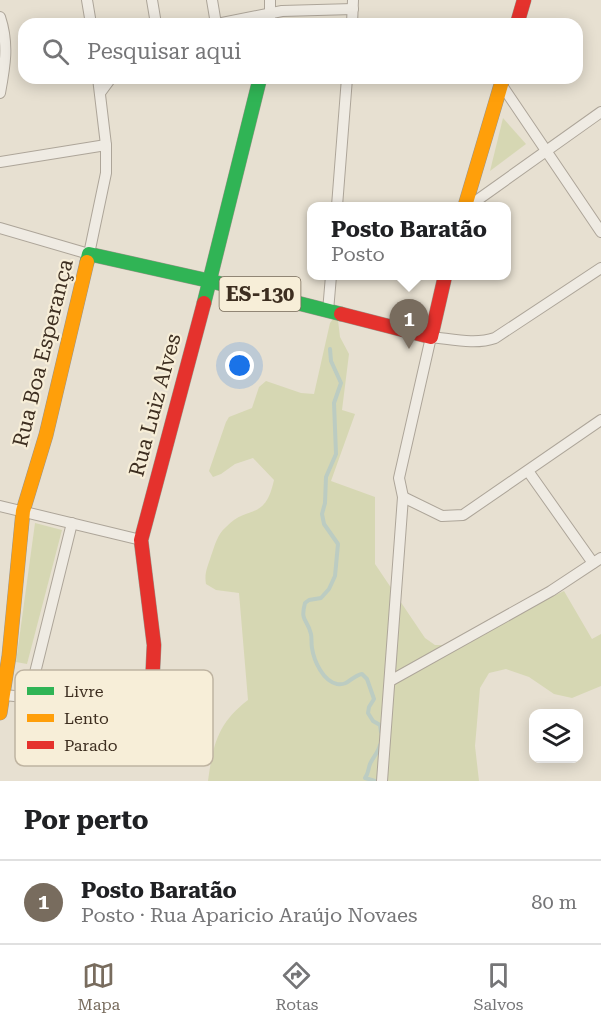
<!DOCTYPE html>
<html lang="pt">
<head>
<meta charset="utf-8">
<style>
	body { margin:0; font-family:"Roboto Serif",serif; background:#f2f2f2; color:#202124 }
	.controls { position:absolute; right:18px; bottom:18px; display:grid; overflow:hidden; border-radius:12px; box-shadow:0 3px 15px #0003 }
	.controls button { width:54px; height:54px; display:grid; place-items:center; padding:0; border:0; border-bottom:2px solid #e0e0e0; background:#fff; color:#202124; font:30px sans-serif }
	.you { position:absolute; left:240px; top:366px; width:21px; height:21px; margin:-15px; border:4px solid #fff; border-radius:50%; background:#1a73e8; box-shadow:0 0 0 9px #1a73e833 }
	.badge { display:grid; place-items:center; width:39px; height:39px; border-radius:50%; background:#786c5e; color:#fff; font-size:20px; font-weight:700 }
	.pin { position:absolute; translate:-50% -50px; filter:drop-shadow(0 2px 3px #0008) }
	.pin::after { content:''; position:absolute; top:32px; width:21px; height:18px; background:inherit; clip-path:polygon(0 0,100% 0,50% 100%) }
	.popup { position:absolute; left:307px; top:202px; width:204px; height:78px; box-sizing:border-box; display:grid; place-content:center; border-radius:12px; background:#fff; filter:drop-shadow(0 2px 4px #0005); font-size:20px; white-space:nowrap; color:#757577 }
	.popup b { font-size:22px; color:#202124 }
	.popup::after { content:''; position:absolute; left:50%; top:100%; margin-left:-12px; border:12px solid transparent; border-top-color:#fff }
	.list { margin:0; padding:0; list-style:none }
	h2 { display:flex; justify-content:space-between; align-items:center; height:78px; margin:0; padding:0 24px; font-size:26px }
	h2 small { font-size:20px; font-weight:400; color:#757577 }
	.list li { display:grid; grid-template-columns:39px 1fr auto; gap:18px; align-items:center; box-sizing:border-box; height:84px; padding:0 24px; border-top:2px solid #e0e0e0 }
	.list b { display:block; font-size:22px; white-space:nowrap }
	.list p { margin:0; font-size:20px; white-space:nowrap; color:#757577 }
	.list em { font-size:20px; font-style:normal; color:#757577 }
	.icon { flex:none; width:33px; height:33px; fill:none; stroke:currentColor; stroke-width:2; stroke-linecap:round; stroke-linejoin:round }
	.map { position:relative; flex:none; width:601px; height:781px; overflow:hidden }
	.search { position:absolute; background:#fff; box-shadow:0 3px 15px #0003; left:18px; right:18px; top:18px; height:66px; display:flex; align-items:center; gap:15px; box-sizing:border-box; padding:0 21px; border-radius:18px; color:#757577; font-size:22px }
	.sheet { height:162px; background:#fff }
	nav { display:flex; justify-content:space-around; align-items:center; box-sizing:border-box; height:84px; border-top:2px solid #e0e0e0; background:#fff; font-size:16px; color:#757577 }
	nav a { display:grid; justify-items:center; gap:3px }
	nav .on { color:#786c5e }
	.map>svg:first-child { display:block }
	.green { fill:#d6d7b3 }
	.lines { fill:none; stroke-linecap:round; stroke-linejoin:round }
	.stream { stroke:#bcccc2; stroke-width:4 }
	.street-casing { stroke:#ada599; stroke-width:12 }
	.fast-casing { stroke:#9c958a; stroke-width:15 }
	.slow-casing { stroke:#9c958a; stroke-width:15 }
	.jam-casing { stroke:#9c958a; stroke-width:15 }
	.street { stroke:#efebe3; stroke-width:10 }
	.fast { stroke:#30b455; stroke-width:14 }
	.slow { stroke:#ff9f0a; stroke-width:14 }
	.jam { stroke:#e5322d; stroke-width:14 }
	.labels { text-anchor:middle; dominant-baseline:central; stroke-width:4.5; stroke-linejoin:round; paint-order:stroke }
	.shield { fill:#f7eed8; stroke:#756857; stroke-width:1.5 }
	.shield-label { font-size:20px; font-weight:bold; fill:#3d2e20 }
	.street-label { font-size:21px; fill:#3d2e20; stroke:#f7eed8 }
	.key { fill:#f7eed8; stroke:#bfb4a1; stroke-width:1.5 }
	.key-label { font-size:16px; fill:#3d2e20 }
</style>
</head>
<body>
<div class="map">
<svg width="601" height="781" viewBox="0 0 601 781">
	<rect width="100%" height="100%" fill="#e7e0d1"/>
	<g class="green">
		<polygon points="503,118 526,144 490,171"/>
		<path d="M 333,319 L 338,320 L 340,337 L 349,354 L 342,410 L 355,414 L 331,481 L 375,497 L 375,564 L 425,638 L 435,645 L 445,645 L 564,591 L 592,639 L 601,634 L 601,686 L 572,698 L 554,694 L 529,677 L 506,669 L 489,673 L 480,688 L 475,746 L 479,781 L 208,781 C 213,744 218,723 248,700 L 239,593 L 216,590 L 206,584 C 204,573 208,566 211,556 C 215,545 217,535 226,527 C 248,504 265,522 274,480 L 253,458 L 235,464 L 221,474 L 213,477 L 209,471 L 226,422 L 229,417 L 252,408 L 259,387 L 266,381 L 301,393 L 314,394 L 330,323 Z"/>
		<polygon points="35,523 62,530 27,664 16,662"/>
	</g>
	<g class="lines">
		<g class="stream">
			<path d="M 330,349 L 331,361 L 341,383 L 334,403 L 336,454 L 326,477 L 325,503 L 322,514 L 324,524 L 338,544 L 335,576 L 329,589 L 321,598 L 309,600 L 305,603 C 300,622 307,618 311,634 C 312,638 311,643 312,648 C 314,661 323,681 337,684 C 349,686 351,676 362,674 L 367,679 L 374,699 L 369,707 L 368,713 L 373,721 L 380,725 L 381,732"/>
			<path d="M 375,781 L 365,778 C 369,773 368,769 370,764 C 373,757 378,753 380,745"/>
		</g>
		<g class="street-casing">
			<g id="street">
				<polyline points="87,0 91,24"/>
				<polyline points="152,0 156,24"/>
				<polyline points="212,0 216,24"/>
				<path d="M 0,17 C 9,44 5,66 0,93"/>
				<polyline points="217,24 282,11 353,9"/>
				<polyline points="270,24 270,0"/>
				<polyline points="352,24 353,0"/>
				<polyline points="501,84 601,232"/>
				<polyline points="100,93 111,78"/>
				<polyline points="0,162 106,145"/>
				<polyline points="337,206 347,78"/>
				<polyline points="469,206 601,112"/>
				<polyline points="0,228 89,254 106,173 106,145 98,78"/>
				<polyline points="328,311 331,276"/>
				<polyline points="528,471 593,563"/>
				<polyline points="403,497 442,516 463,515 601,420"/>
				<polyline points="0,506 141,540"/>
				<polyline points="390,681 551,591 601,558"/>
				<polyline points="4,695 25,697 30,693 72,523"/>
				<path d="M 382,781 L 403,497 L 399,478 L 431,337 C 452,339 475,345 495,338 L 601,268"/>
			</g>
		</g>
		<g class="fast-casing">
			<g id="fast">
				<polyline points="87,262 89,254 210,281 341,314"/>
				<polyline points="204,303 260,78"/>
			</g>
		</g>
		<g class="slow-casing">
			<g id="slow">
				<polyline points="465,206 503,78"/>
				<polyline points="0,713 9,656 23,511 46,435 87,262"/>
			</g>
		</g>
		<g class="jam-casing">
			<g id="jam">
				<polyline points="517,24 524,0"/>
				<polyline points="341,314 431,337 445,276"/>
				<polyline points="151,709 154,645 141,540 204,303"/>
			</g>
		</g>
		<use href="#street" class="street"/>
		<use href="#fast" class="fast"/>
		<use href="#slow" class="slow"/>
		<use href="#jam" class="jam"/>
	</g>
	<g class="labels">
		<rect class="shield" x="219.5" y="277" width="81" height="34" rx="4.5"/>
		<g class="shield-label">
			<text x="260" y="294">ES-130</text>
		</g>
		<g class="street-label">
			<text transform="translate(43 353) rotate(-76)">Rua Boa Esperança</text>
			<text transform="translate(155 405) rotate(-75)">Rua Luiz Alves</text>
		</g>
	</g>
	<rect x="15" y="670" width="198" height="96" rx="9" class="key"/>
	<rect x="27" y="687" width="27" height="8" fill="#30b455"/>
	<rect x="27" y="714" width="27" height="8" fill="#ff9f0a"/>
	<rect x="27" y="741" width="27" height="8" fill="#e5322d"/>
	<g class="key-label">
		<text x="64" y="697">Livre</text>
		<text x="64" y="724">Lento</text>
		<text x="64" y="751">Parado</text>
	</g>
</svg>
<div class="controls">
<button><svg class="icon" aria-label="layers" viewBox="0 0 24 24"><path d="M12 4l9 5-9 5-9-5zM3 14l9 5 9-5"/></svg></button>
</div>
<div class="you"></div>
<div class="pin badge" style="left:409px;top:349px">1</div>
<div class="popup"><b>Posto Baratão</b>Posto</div>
<div class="search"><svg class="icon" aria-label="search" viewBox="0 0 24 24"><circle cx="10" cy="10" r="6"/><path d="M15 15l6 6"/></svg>Pesquisar aqui</div>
</div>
<section class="sheet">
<h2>Por perto<small></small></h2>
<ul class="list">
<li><span class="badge">1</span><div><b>Posto Baratão</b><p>Posto · Rua Aparicio Araújo Novaes</p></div><em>80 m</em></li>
</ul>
</section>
<nav>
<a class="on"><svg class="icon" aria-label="map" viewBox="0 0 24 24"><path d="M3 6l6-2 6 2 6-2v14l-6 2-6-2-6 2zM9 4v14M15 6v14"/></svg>Mapa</a>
<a><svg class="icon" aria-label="directions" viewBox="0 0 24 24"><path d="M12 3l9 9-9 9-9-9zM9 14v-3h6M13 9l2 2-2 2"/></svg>Rotas</a>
<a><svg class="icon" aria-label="saved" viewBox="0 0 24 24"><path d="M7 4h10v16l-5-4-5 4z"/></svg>Salvos</a>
</nav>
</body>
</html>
